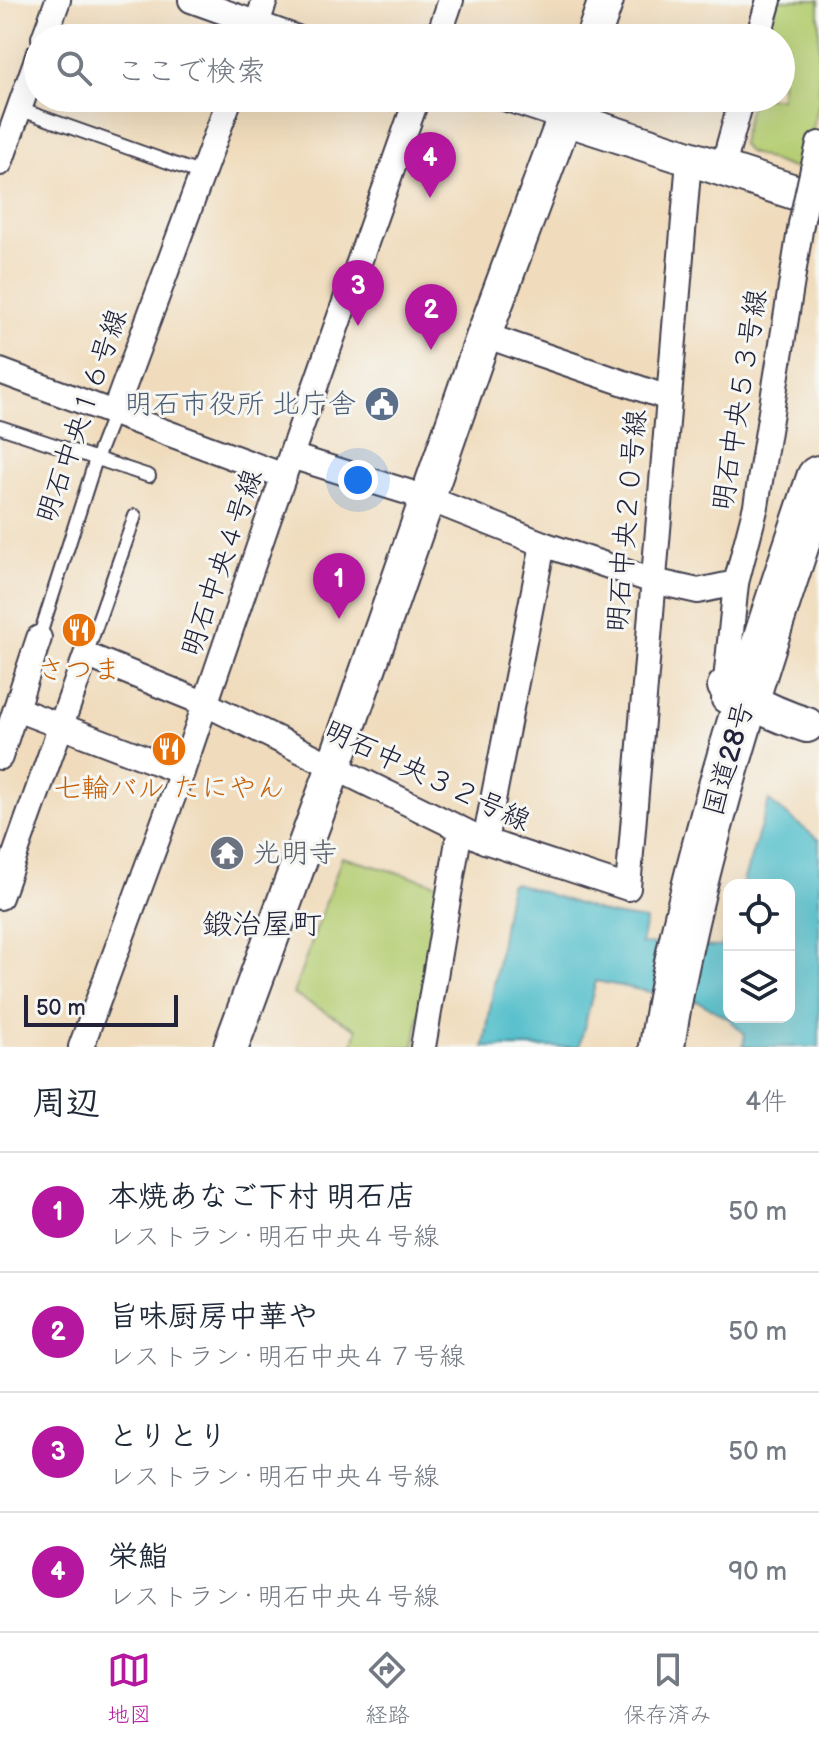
<!DOCTYPE html>
<html lang="ja">
<head>
<meta charset="utf-8">
<style>
	body { margin:0; font-family:"Balsamiq Sans","Klee One",sans-serif; background:#f6f6f7; color:#1f2937 }
	.controls { position:absolute; right:24px; bottom:24px; display:grid; overflow:hidden; border-radius:16px; box-shadow:0 8px 32px #0002 }
	.controls button { width:72px; height:72px; display:grid; place-items:center; padding:0; border:0; border-bottom:2px solid #e0e1e3; background:#fff; color:#1f2937; font:40px sans-serif }
	.scale { position:absolute; left:24px; bottom:20px; width:154px; box-sizing:border-box; padding-left:8px; border:4px solid #22223b; border-top:0; font-size:22px; line-height:28px; white-space:nowrap; color:#22223b; -webkit-text-stroke:6px #f6f6f2; paint-order:stroke }
	.you { position:absolute; left:358px; top:480px; width:28px; height:28px; margin:-20px; border:6px solid #fff; border-radius:50%; background:#1a73e8; box-shadow:0 0 0 12px #1a73e833 }
	.badge { display:grid; place-items:center; width:52px; height:52px; border-radius:50%; background:#b5179e; color:#fff; font-size:26px; font-weight:700 }
	.pin { position:absolute; translate:-50% -66px; filter:drop-shadow(0 2px 4px #0008) }
	.pin::after { content:''; position:absolute; top:42px; width:28px; height:24px; background:inherit; clip-path:polygon(0 0,100% 0,50% 100%) }
	.list { margin:0; padding:0; list-style:none }
	h2 { display:flex; justify-content:space-between; align-items:center; height:104px; margin:0; padding:0 32px; font-size:34px }
	h2 small { font-size:26px; font-weight:400; color:#747a83 }
	.list li { display:grid; grid-template-columns:52px 1fr auto; gap:24px; align-items:center; box-sizing:border-box; height:120px; padding:0 32px; border-top:2px solid #e0e1e3 }
	.list b { display:block; font-size:30px; white-space:nowrap }
	.list p { margin:0; font-size:26px; white-space:nowrap; color:#747a83 }
	.list em { font-size:26px; font-style:normal; color:#747a83 }
	.icon { flex:none; width:44px; height:44px; fill:none; stroke:currentColor; stroke-width:2; stroke-linecap:round; stroke-linejoin:round }
	.map { position:relative; flex:none; width:819px; height:1047px; overflow:hidden }
	.search { position:absolute; background:#fff; box-shadow:0 8px 32px #0002; left:24px; right:24px; top:24px; height:88px; display:flex; align-items:center; gap:20px; box-sizing:border-box; padding:0 28px; border-radius:44px; color:#747a83; font-size:30px }
	.sheet { height:584px; background:#fff }
	nav { display:flex; justify-content:space-around; align-items:center; box-sizing:border-box; height:112px; border-top:2px solid #e0e1e3; background:#fff; font-size:22px; color:#747a83 }
	nav a { display:grid; justify-items:center; gap:4px }
	nav .on { color:#b5179e }
	.map>svg:first-child { display:block }
	.green { fill:#b5ce73; stroke:#6c7857; stroke-width:2 }
	.water { fill:#51beca; stroke:#3a7082; stroke-width:2 }
	.lines { fill:none; stroke-linecap:round; stroke-linejoin:round }
	.lane-casing { stroke:#413e4e; stroke-width:16 }
	.street-casing { stroke:#413e4e; stroke-width:28 }
	.secondary-casing { stroke:#413e4e; stroke-width:38 }
	.highway-casing { stroke:#413e4e; stroke-width:48 }
	.lane { stroke:#fff; stroke-width:12 }
	.street { stroke:#fff; stroke-width:24 }
	.secondary { stroke:#fff; stroke-width:34 }
	.highway { stroke:#fff; stroke-width:44 }
	.street-bridge-casing { stroke:#413e4e; stroke-width:28; stroke-linecap:butt }
	.street-bridge { stroke:#fff; stroke-width:24 }
	.labels { text-anchor:middle; dominant-baseline:central; stroke-width:6; stroke-linejoin:round; paint-order:stroke }
	.street-label { font-size:28px; fill:#22223b; stroke:#f6f6f2 }
	.service-label { font-size:28px; fill:#4e5e75; stroke:#f6f6f2; text-anchor:end }
	.food-label { font-size:28px; fill:#c56008; stroke:#f6f6f2 }
	.worship-label { font-size:28px; fill:#5b616d; stroke:#f6f6f2; text-anchor:start }
	.neighbourhood-label { font-size:30px; fill:#22223b; stroke:#f6f6f2 }
</style>
</head>
<body>
<div class="map">
<svg width="819" height="1047" viewBox="0 0 819 1047">
	<rect width="100%" height="100%" fill="#f6f6f2"/>
	<filter id="ink" filterUnits="userSpaceOnUse"><feTurbulence type="fractalNoise" baseFrequency=".0125" numOctaves="2"/><feDisplacementMap in="SourceGraphic" scale="16" xChannelSelector="R" yChannelSelector="G"/><feConvolveMatrix kernelMatrix="1 2 1 2 8 2 1 2 1" color-interpolation-filters="sRGB"/></filter>
	<filter id="wash" filterUnits="userSpaceOnUse"><feTurbulence type="fractalNoise" baseFrequency=".006" numOctaves="4" result="noise"/><feDisplacementMap in="SourceGraphic" scale="32" xChannelSelector="R" yChannelSelector="G"/><feGaussianBlur stdDeviation="1.8" result="paint"/><feColorMatrix in="noise" values="0 0 0 0 0 0 0 0 0 0 0 0 0 0 0 0 0 1.4 0 .05"/><feComposite in="paint" operator="in"/></filter>
	<g filter="url(#wash)">
		<rect width="100%" height="100%" fill="#f0dcbc"/>
		<g class="green">
			<polygon points="777,0 819,0 819,102 803,172 748,152 741,143 752,98 781,98 781,38 767,38"/>
			<polygon points="342,857 441,885 414,1047 352,1047 357,1029 293,994"/>
		</g>
		<polygon class="water" points="769,801 819,840 819,1047 743,1047 745,1034 729,1019 699,1002 596,981 579,1047 484,1047 510,884 515,883 608,914 646,920 641,944 721,947 729,924 729,1017 789,1017 789,885 742,885"/>
	</g>
	<g filter="url(#ink)">
		<g class="lines">
			<g class="lane-casing">
				<g id="lane">
					<polyline points="19,109 202,174"/>
					<polyline points="0,427 149,476"/>
					<polyline points="39,638 96,459 114,413"/>
					<polyline points="86,655 135,516"/>
				</g>
			</g>
			<g class="street-casing">
				<g id="street">
					<polyline points="191,0 297,38"/>
					<polyline points="44,38 58,0"/>
					<polyline points="252,38 265,0"/>
					<polyline points="438,38 451,0"/>
					<polyline points="758,38 769,0"/>
					<polyline points="504,98 565,118"/>
					<polyline points="0,163 38,56"/>
					<polyline points="813,169 819,144"/>
					<polyline points="722,170 742,98"/>
					<polyline points="484,335 668,398"/>
					<polyline points="0,371 284,476"/>
					<polyline points="114,413 230,98"/>
					<polyline points="291,456 427,498 543,544 653,581 698,591 736,583 756,506 801,224"/>
					<polyline points="724,700 736,583"/>
					<polyline points="16,709 182,772"/>
					<polyline points="0,757 39,638"/>
					<polyline points="485,841 543,544"/>
					<polyline points="0,897 86,655 206,704 485,841 628,888 689,160"/>
					<polyline points="81,1047 182,772 266,526 417,98"/>
					<polyline points="423,1047 460,829"/>
				</g>
			</g>
			<g class="secondary-casing">
				<g id="secondary">
					<polyline points="593,38 606,0"/>
					<polyline points="565,118 819,200"/>
					<path d="M 725,686 C 751,703 778,716 807,725"/>
					<polyline points="231,1047 334,767 484,335 572,98"/>
				</g>
			</g>
			<g class="highway-casing">
				<path id="highway" d="M 662,1047 C 674,963 695,879 718,797 C 748,689 783,584 819,478"/>
			</g>
			<use href="#lane" class="lane"/>
			<use href="#street" class="street"/>
			<use href="#secondary" class="secondary"/>
			<use href="#highway" class="highway"/>
			<g class="street-bridge-casing">
				<polyline id="street-bridge" points="801,224 813,169"/>
			</g>
			<use href="#street-bridge" class="street-bridge"/>
		</g>
	</g>
	<defs>
		<g id="civic-disc" transform="scale(1.8)"><circle r="9.5" fill="#5c6f8a" stroke="#f6f6f2"/><path d="M-.6-6.5H3V-4.5H.6V-3L4-1V1h2V6H-6V1h2V-1L-.6-3ZM-1.2 2.5V6h2.4V2.5Z" fill="#fff"/></g>
		<g id="restaurant-disc" transform="scale(1.8)"><circle r="9.5" fill="#e8710a" stroke="#f6f6f2"/><path d="M-5-6h1v4h1v-4h1v4h1v-4h1v5L-1.5 .5V6h-2V.5L-5-1ZM5-6V6H3V1.5H1.5Q1.5-4 5-6Z" fill="#fff"/></g>
		<g id="temple-disc" transform="scale(1.8)"><circle r="9.5" fill="#6b7280" stroke="#f6f6f2"/><path d="M0-6L5-2H3V0L6.5 2.5H4V6H1.5V3h-3V6H-4V2.5H-6.5L-3 0V-2H-5Z" fill="#fff"/></g>
	</defs>
	<g fill-rule="evenodd">
		<use href="#civic-disc" x="382" y="404"/>
		<use href="#restaurant-disc" x="79" y="630"/>
		<use href="#restaurant-disc" x="169" y="749"/>
		<use href="#temple-disc" x="227" y="853"/>
	</g>
	<g class="labels">
		<g class="street-label">
			<text transform="translate(740 400) rotate(-81)">明石中央５３号線</text>
			<text transform="translate(82 416) rotate(-71)">明石中央１６号線</text>
			<text transform="translate(627 521) rotate(-85)">明石中央２０号線</text>
			<text transform="translate(222 563) rotate(-71)">明石中央４号線</text>
			<text transform="translate(729 759) rotate(-74)">国道28号</text>
			<text transform="translate(427 776) rotate(25)">明石中央３２号線</text>
		</g>
		<g class="service-label">
			<text x="356" y="404">明石市役所 北庁舎</text>
		</g>
		<g class="food-label">
			<text x="79" y="670">さつま</text>
			<text x="169" y="788">七輪バル たにやん</text>
		</g>
		<g class="worship-label">
			<text x="253" y="853">光明寺</text>
		</g>
		<g class="neighbourhood-label">
			<text x="262" y="925">鍛治屋町</text>
		</g>
	</g>
</svg>
<div class="controls">
<button><svg class="icon" aria-label="locate" viewBox="0 0 24 24"><circle cx="12" cy="12" r="6"/><path d="M12 2v4M12 18v4M2 12h4M18 12h4"/></svg></button>
<button><svg class="icon" aria-label="layers" viewBox="0 0 24 24"><path d="M12 4l9 5-9 5-9-5zM3 14l9 5 9-5"/></svg></button>
</div>
<div class="scale">50 m</div>
<div class="you"></div>
<div class="pin badge" style="left:339px;top:619px">1</div>
<div class="pin badge" style="left:431px;top:350px">2</div>
<div class="pin badge" style="left:358px;top:326px">3</div>
<div class="pin badge" style="left:430px;top:198px">4</div>
<div class="search"><svg class="icon" aria-label="search" viewBox="0 0 24 24"><circle cx="10" cy="10" r="6"/><path d="M15 15l6 6"/></svg>ここで検索</div>
</div>
<section class="sheet">
<h2>周辺<small>4件</small></h2>
<ul class="list">
<li><span class="badge">1</span><div><b>本焼あなご下村 明石店</b><p>レストラン · 明石中央４号線</p></div><em>50 m</em></li>
<li><span class="badge">2</span><div><b>旨味厨房中華や</b><p>レストラン · 明石中央４７号線</p></div><em>50 m</em></li>
<li><span class="badge">3</span><div><b>とりとり</b><p>レストラン · 明石中央４号線</p></div><em>50 m</em></li>
<li><span class="badge">4</span><div><b>栄鮨</b><p>レストラン · 明石中央４号線</p></div><em>90 m</em></li>
</ul>
</section>
<nav>
<a class="on"><svg class="icon" aria-label="map" viewBox="0 0 24 24"><path d="M3 6l6-2 6 2 6-2v14l-6 2-6-2-6 2zM9 4v14M15 6v14"/></svg>地図</a>
<a><svg class="icon" aria-label="directions" viewBox="0 0 24 24"><path d="M12 3l9 9-9 9-9-9zM9 14v-3h6M13 9l2 2-2 2"/></svg>経路</a>
<a><svg class="icon" aria-label="saved" viewBox="0 0 24 24"><path d="M7 4h10v16l-5-4-5 4z"/></svg>保存済み</a>
</nav>
</body>
</html>
